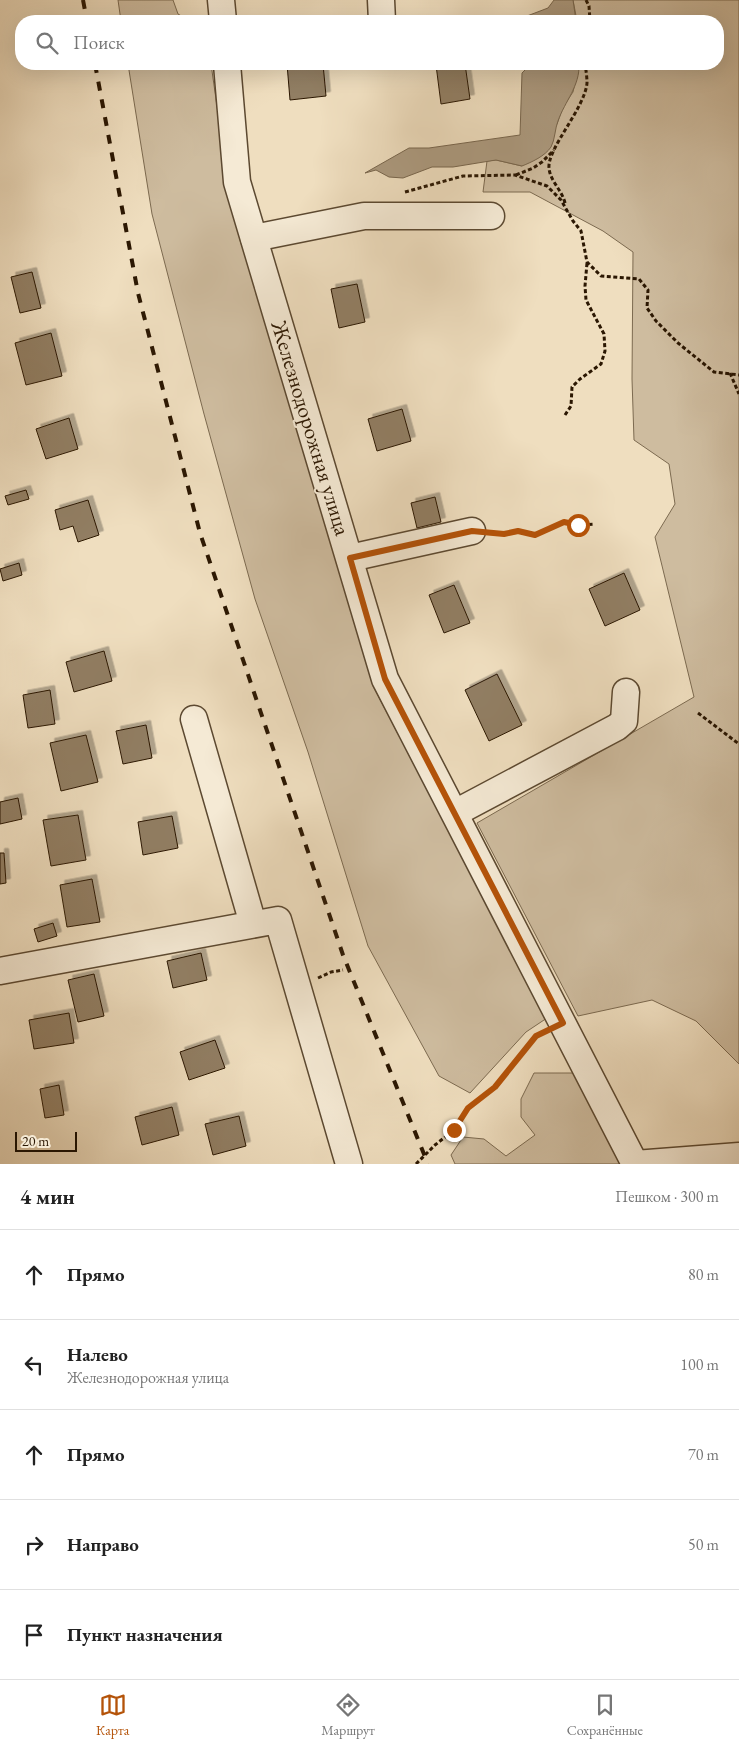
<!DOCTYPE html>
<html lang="ru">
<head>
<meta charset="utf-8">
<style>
	body { margin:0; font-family:"EB Garamond",serif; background:#f2f2f2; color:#222 }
	.scale { position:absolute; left:15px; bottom:12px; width:62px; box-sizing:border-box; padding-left:5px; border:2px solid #2b1702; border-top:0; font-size:14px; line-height:18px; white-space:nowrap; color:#2b1702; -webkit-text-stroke:4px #f5ead5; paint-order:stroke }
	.stop { position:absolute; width:15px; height:15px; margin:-11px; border:4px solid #b45309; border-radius:50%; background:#fff }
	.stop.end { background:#b45309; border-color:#fff; box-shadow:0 1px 5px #0008 }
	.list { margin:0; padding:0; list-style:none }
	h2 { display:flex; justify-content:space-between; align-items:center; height:65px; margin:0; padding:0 20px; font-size:21px }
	h2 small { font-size:16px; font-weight:400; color:#767676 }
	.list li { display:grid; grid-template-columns:32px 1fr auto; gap:15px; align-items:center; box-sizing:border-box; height:90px; padding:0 20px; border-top:1px solid #e0e0e0 }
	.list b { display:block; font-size:19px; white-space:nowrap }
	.list p { margin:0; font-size:16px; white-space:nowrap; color:#767676 }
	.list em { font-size:16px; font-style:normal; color:#767676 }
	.icon { flex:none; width:28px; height:28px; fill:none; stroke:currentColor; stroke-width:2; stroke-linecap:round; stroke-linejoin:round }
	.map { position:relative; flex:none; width:739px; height:1164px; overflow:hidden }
	.search { position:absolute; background:#fff; box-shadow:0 5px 20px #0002; left:15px; right:15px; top:15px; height:55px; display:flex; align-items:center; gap:12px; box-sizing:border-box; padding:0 18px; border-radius:20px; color:#767676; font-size:19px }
	.sheet { height:515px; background:#fff }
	nav { display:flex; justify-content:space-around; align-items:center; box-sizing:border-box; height:70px; border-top:1px solid #e0e0e0; background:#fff; font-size:14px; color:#767676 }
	nav a { display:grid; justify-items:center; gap:2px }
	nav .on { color:#b45309 }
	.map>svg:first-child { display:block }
	.green { fill:#cebc9f; stroke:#7c6a50 }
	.water { fill:#ac9a7f; stroke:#78664d }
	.building { fill:#917e64; stroke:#2b1702; filter:url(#shadow) }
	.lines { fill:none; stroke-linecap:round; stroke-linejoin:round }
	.minor-casing { stroke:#5c4931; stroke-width:29 }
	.path { stroke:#2b1702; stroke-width:3; stroke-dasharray:4 2.5; stroke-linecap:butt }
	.minor { stroke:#f5ead5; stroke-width:26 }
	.rail { stroke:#2b1702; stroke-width:4; stroke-dasharray:9 9; stroke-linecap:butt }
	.route { stroke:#b45309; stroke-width:6 }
	.labels { text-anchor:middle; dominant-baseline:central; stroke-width:4; stroke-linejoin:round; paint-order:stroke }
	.street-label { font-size:22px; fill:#2b1702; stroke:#f5ead5 }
</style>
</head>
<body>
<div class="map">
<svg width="739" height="1164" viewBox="0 0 739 1164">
	<defs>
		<filter id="shadow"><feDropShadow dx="4.5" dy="-4.5" stdDeviation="0" flood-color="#0004"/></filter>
	</defs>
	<rect width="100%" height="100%" fill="#efdebf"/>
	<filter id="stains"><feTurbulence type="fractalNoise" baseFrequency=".004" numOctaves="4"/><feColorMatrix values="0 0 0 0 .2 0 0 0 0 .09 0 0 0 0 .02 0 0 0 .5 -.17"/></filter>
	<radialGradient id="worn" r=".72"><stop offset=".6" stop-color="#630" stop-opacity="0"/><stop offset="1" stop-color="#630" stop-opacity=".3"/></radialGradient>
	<g class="green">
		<polygon points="118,0 173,0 178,14 190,21 121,21"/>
		<polygon points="573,0 739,0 739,1064 696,1021 652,1000 578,1016 477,823 694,697 655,537 675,504 669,464 634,440 632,379 633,252 603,231 530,192 483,192 487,161 496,160 522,166 557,124 563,107 573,92 579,64 718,64 718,21 577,21"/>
		<polygon points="128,64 211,64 228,184 273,349 373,686 547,1018 526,1032 470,1093 439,1076 368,946 308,752 255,599 204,414 152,214"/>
		<polygon points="534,1073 577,1073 622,1164 455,1164 451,1155 463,1137 484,1139 506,1156 535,1135 521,1117 521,1099"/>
	</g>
	<g class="water">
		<polygon points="554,0 573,0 576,21 529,21 527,16 548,8"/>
		<path d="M 531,64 L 579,64 C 580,86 565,101 558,121 C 555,128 555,140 551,147 C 545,156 532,162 522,166 L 496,160 L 453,167 L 432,167 L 403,178 L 389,177 L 376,170 L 365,173 L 409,148 L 429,148 L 520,135 L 522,73 Z"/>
	</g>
	<g class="building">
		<polygon points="287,64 323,64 326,96 290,100"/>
		<polygon points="447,64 465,64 470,99 441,104 436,65"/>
		<polygon points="32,272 41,308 20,313 11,277"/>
		<polygon points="357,284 365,322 339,328 331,289"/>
		<polygon points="51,333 62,376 26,385 15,343"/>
		<polygon points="402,409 411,441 377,451 368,419"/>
		<polygon points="69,418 78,449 46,459 36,429"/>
		<polygon points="26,490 29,499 8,505 5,496"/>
		<polygon points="435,497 441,522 417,528 411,503"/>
		<polygon points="88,500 99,535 78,542 73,526 60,530 55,510"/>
		<polygon points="19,563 22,575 3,581 0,569"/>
		<polygon points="624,573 640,610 605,626 589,589"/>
		<polygon points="454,585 470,623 444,633 429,595"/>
		<polygon points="104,651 112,681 74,692 66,662"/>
		<polygon points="497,674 522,725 489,741 465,690"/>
		<polygon points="50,690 55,724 28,728 23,695"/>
		<polygon points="146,725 152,758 123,764 116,731"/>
		<polygon points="86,735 98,782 61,791 50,743"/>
		<polygon points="18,798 22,819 0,824 0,802"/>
		<polygon points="78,815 86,860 51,866 43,820"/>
		<polygon points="172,816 178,848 143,855 138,822"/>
		<polygon points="0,853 4,853 6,883 0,884"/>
		<polygon points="92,879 100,922 67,927 60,885"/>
		<polygon points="53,923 57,936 38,942 34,929"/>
		<polygon points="201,953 207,980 173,988 167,961"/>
		<polygon points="94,974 104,1016 78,1022 68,980"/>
		<polygon points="69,1013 74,1043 34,1049 29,1020"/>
		<polygon points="215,1040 225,1068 189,1080 180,1052"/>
		<polygon points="59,1085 64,1115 45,1118 40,1089"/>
		<polygon points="172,1107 179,1135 142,1145 135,1117"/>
		<polygon points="239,1116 246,1146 213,1155 205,1124"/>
	</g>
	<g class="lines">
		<g class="minor-casing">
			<g id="minor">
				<polyline points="221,0 223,21"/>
				<polyline points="381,0 382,21"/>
				<polyline points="227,64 237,182 385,679 635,1164"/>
				<polyline points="254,238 364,216 491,216"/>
				<polyline points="350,558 472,531"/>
				<polyline points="194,719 253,924"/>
				<polyline points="455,813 617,727 624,721 626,692"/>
				<polyline points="0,971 278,920 349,1164"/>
				<polyline points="635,1164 739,1156"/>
			</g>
		</g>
		<g class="path">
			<polyline points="586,0 589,6 590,21"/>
			<polyline points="516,175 533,168 542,162 554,150"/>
			<polyline points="405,192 463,176 515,175 547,186 561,200 573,221 581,231 587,262 601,276 639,279 648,290 647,308 656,321 678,343 714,372 739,375"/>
			<path d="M 565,203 C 562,190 550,181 549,168 C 547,149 585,108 587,83 C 587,77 586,70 585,64"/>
			<polyline points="730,373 739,394"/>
			<polyline points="565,415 571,406 572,387 580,379 601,364 605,351 604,334 586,300 585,286 587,263"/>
			<polyline points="495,533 504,534 518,531 535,535 564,522 578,525 595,524"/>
			<polyline points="698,713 739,744"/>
			<polyline points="318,978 331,972 343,970"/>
			<polyline points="416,1164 435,1145 454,1130 468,1108 495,1087 536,1036 542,1033"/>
		</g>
		<use href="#minor" class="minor"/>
		<g class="rail">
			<polyline points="83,0 87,21"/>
			<polyline points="95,64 138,293 200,533 343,955 428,1164"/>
		</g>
	</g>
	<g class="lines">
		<polyline class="route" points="454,1130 468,1108 495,1087 536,1036 563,1023 385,679 350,558 472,531 504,534 518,531 535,535 564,522 578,525"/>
	</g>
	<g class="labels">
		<g class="street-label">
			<text transform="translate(311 428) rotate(73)">Железнодорожная улица</text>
		</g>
	</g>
	<rect width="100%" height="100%" filter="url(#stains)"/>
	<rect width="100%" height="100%" fill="url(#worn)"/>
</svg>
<div class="scale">20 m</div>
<div class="stop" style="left:578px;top:525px"></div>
<div class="stop end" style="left:454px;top:1130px"></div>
<div class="search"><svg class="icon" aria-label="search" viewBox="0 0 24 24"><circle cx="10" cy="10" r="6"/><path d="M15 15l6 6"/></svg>Поиск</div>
</div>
<section class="sheet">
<h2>4 мин<small>Пешком · 300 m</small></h2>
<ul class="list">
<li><svg class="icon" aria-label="ahead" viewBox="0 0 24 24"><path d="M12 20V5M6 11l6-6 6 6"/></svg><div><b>Прямо</b></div><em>80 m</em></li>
<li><svg class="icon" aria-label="left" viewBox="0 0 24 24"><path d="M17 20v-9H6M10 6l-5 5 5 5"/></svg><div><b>Налево</b><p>Железнодорожная улица</p></div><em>100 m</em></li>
<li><svg class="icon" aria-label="ahead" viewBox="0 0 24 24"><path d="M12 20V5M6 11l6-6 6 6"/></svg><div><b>Прямо</b></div><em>70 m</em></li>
<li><svg class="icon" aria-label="right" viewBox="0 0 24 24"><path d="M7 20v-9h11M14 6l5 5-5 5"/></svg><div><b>Направо</b></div><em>50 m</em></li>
<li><svg class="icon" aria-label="arrive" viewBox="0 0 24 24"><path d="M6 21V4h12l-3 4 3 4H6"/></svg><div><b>Пункт назначения</b></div></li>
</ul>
</section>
<nav>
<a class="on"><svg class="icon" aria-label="map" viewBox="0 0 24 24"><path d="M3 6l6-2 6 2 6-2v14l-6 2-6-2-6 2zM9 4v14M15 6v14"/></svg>Карта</a>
<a><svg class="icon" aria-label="directions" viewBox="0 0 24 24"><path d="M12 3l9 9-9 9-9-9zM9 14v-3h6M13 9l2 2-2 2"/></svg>Маршрут</a>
<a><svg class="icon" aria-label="saved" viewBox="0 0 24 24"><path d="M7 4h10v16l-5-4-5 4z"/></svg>Сохранённые</a>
</nav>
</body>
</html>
